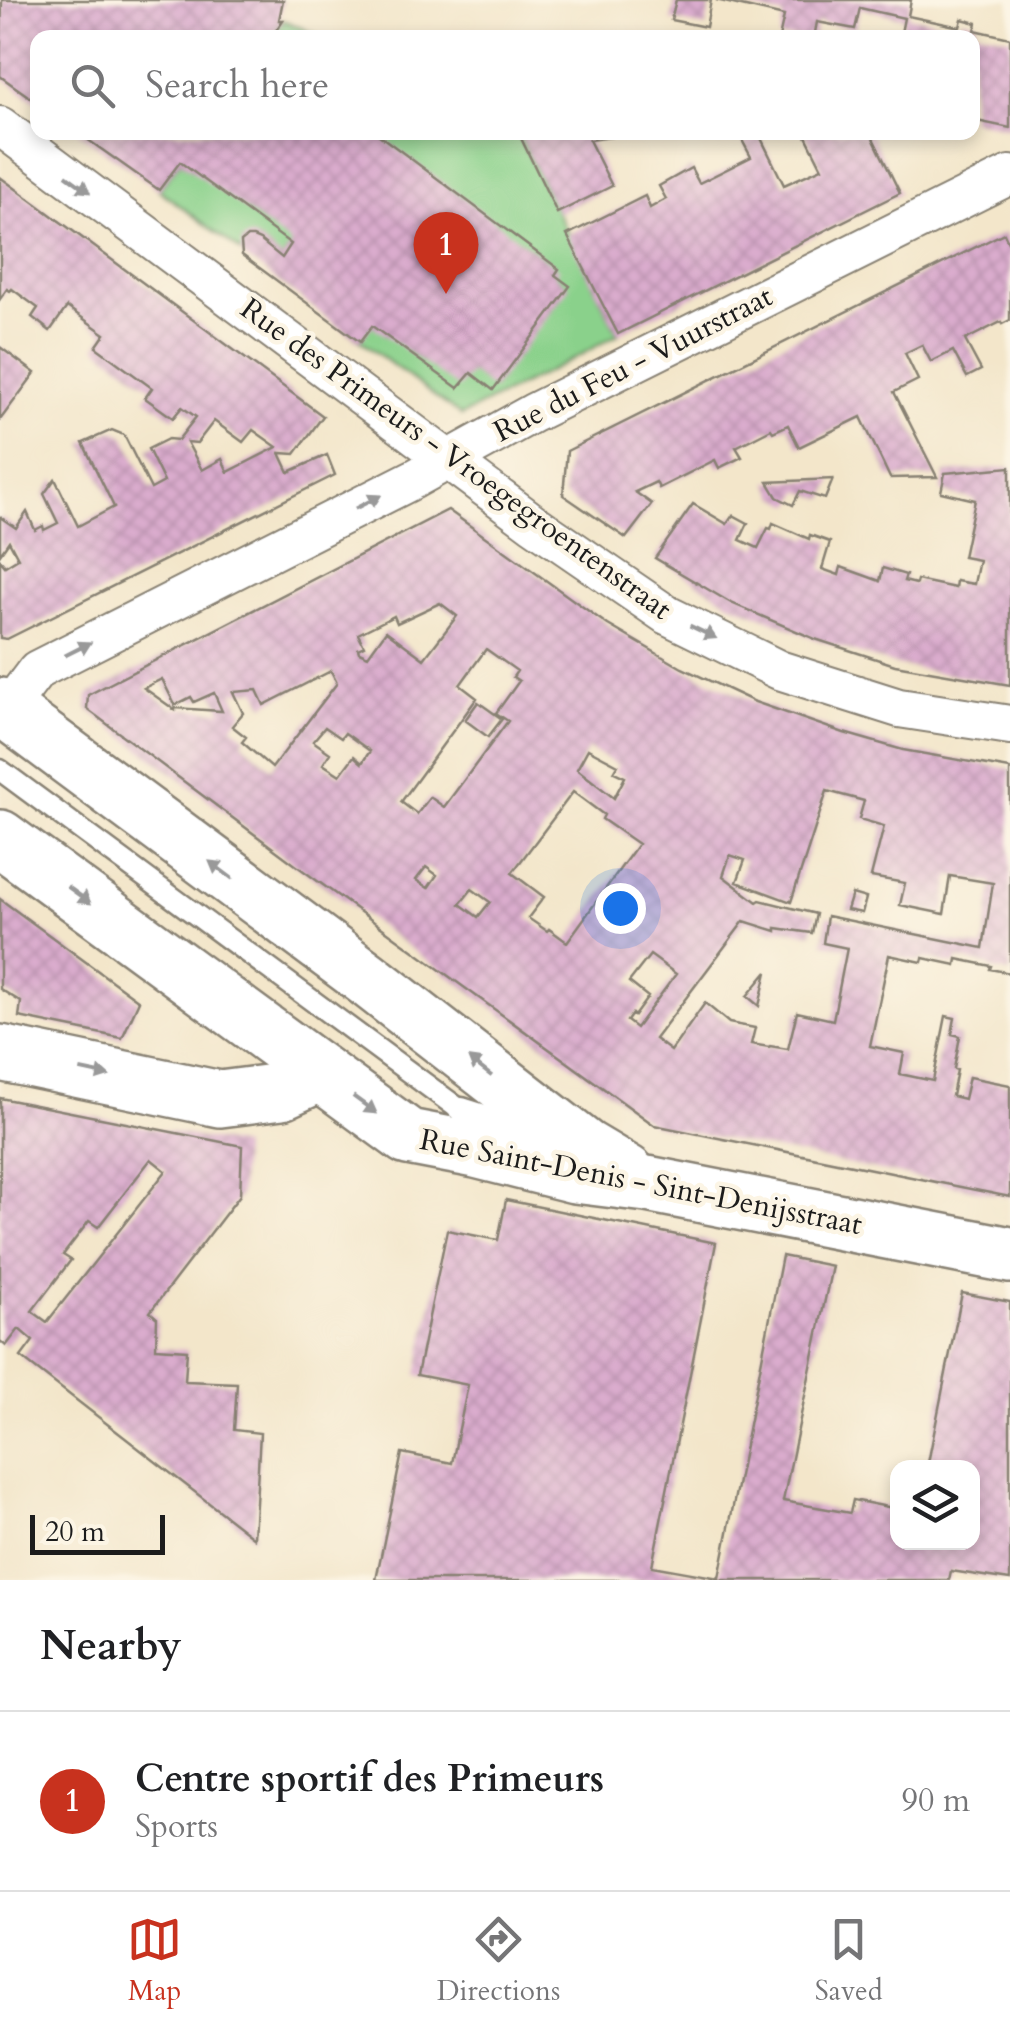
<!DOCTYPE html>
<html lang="en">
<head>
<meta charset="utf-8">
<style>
	body { margin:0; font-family:Cardo,serif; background:#f2f2f2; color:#202124 }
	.controls { position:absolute; right:30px; bottom:30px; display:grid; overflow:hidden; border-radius:20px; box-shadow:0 5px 15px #0003 }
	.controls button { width:90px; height:90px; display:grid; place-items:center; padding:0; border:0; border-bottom:2px solid #e0e0e0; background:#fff; color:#202124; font:50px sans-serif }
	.scale { position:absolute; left:30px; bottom:25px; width:135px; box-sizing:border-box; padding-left:10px; border:5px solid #1c1c1c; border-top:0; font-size:28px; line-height:35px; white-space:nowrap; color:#1c1c1c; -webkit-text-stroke:8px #fcf5e5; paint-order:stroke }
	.you { position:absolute; left:620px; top:908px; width:35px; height:35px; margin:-25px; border:8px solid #fff; border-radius:50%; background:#1a73e8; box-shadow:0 0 0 15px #1a73e833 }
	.badge { display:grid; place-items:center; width:65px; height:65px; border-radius:50%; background:#c8321e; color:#fff; font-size:32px; font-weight:700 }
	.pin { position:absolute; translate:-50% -82px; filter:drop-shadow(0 2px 5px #0008) }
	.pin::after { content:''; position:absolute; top:52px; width:35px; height:30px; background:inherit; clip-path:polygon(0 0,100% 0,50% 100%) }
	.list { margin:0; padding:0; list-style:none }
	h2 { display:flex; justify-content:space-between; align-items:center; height:130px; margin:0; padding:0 40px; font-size:42px }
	h2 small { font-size:32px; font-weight:400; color:#757577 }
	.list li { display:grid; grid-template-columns:65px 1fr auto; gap:30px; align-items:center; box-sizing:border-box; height:180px; padding:0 40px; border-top:2px solid #e0e0e0 }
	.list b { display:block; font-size:38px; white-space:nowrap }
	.list p { margin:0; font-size:32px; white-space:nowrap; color:#757577 }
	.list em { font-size:32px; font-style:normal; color:#757577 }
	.icon { flex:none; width:55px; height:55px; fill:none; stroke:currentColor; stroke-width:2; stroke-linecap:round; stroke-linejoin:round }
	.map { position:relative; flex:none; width:1010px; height:1580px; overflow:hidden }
	.search { position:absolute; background:#fff; box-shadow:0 5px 15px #0003; left:30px; right:30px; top:30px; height:110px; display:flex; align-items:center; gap:25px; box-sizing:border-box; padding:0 35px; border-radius:20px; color:#757577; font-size:38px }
	.sheet { height:310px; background:#fff }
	nav { display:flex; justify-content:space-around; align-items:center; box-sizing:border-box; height:140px; border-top:2px solid #e0e0e0; background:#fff; font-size:28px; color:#757577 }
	nav a { display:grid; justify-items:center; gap:5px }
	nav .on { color:#c8321e }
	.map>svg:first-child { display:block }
	.green { fill:#8ad18b; stroke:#537654; stroke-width:2.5 }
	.building { fill:url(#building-cross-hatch); fill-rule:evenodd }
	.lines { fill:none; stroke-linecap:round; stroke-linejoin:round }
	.lane-casing { stroke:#888173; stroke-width:25 }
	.street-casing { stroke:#888173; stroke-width:42 }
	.secondary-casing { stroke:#888173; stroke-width:60 }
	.lane { stroke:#fff; stroke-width:20 }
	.street { stroke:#fff; stroke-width:38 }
	.secondary { stroke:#fff; stroke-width:55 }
	.oneway { fill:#999 }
	.labels { text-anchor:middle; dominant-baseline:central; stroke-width:9; stroke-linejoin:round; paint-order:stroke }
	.street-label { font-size:30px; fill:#1c1c1c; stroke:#fcf5e5 }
</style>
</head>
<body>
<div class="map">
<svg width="1010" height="1580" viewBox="0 0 1010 1580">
	<defs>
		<pattern id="building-cross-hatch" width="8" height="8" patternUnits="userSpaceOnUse" patternTransform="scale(2.5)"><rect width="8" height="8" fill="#daaccd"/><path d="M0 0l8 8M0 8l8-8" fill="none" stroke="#ba93af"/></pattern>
	</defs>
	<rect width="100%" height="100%" fill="#fcf5e5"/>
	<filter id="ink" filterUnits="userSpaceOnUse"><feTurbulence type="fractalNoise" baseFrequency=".01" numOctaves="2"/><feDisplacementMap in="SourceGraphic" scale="20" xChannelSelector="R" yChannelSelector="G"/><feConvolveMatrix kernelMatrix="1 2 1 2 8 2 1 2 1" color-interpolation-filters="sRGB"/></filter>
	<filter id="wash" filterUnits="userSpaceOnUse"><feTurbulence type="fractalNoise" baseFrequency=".0048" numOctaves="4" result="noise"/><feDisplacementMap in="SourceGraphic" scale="40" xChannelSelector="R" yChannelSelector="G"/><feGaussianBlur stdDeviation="2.25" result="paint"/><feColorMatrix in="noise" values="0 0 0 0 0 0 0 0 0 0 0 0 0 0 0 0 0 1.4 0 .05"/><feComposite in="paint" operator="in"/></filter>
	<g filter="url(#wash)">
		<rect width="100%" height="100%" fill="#f3e6ca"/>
		<g class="green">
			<polygon points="283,20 322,37 271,38"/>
			<polygon points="201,133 518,133 618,334 581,355 461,416 159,190"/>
		</g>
		<g id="blocks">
			<g class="building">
				<polygon points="2,0 283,0 279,20 283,20 271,38 38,38 38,103 0,76"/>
				<polygon points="676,0 711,0 706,27 671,20"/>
				<polygon points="716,0 911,0 908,16 960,27 962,19 977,23 975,30 1010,38 1010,128 972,120 972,38 900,38 904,18 860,8 855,29 817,22 814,38 779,38 784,16"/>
				<polygon points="77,132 375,132 559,269 555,275 570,286 493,390 471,373 458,388 372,326 360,342 242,255 241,242 247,237 253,237 260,240 282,258 291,244 180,162 159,190"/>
				<polygon points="518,132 627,132 627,135 589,140 612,186 557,213"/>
				<polygon points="756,132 758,132 784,185 822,168 804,132 870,132 900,193 618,334 567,235 645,196 650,208 666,199 659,186 691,168 699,183 751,157 742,140"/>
				<path d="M 0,177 L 323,416 L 295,454 L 280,453 L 289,472 L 327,455 L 335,475 L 7,639 L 0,638 L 0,560 L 5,566 L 18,558 L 9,541 L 0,554 L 0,517 L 16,528 L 27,512 L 35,530 L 43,526 L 44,530 L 58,523 L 44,494 L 55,479 L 78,526 L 114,507 L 83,443 L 112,430 L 124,435 L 151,489 L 164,482 L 148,449 L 168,439 L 178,440 L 196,417 L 182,407 L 173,418 L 145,398 L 152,388 L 96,347 L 105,334 L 67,307 L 50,331 L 32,317 L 38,308 L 12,289 L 10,291 L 7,289 L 0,299 ZM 214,421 L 243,442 L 253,430 L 277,447 L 228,472 L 222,459 L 202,470 L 187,442 L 197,443 Z"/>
				<polygon points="1004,233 1010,246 1010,320 1002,324 1001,322 965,340 981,370 967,377 953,351 931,362 922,345 905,353 918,380 894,392 937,477 890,478 861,417 799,447 788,425 773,432 771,429 736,447 742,457 719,468 715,460 659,488 656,482 635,492 652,504 626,538 563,495 567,451"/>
				<polygon points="0,347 35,373 0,420"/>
				<polygon points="1010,467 1010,685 895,665 815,639 731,603 655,558 693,504 727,524 733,515 748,523 740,540 758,548 768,528 771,529 773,523 809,539 810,535 830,542 822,569 839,575 841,567 880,581 883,568 906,575 904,581 916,584 917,580 955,588 956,581 974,584 979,560 963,557 975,500 941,492 945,473"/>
				<polygon points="833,479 825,499 800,491 793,505 777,497 768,482"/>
				<path d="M 448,510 L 608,625 L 682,668 L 755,702 L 844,733 L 903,750 L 1010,769 L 1010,973 L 990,969 L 991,966 L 957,959 L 956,965 L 923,958 L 922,962 L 889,955 L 870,1046 L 904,1053 L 900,1074 L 933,1081 L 946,1016 L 955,1018 L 952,1034 L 960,1036 L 954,1069 L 957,1070 L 952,1096 L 964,1099 L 969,1077 L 1010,1085 L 1010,1197 L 654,1125 L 301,869 L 87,709 L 88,695 ZM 440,603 L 457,616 L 424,659 L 386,631 L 368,656 L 359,652 L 358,649 L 364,646 L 358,634 L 394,616 L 397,623 ZM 486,649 L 517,671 L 513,677 L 519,681 L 496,713 L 508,721 L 444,807 L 430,797 L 417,814 L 401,802 L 477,698 L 460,685 ZM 331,671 L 337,683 L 272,768 L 242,742 L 246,737 L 232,726 L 243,713 L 233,692 L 257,690 L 264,705 ZM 162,679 L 175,705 L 191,697 L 194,702 L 214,693 L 222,711 L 175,708 L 175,710 L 144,688 ZM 325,727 L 341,738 L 345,733 L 370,751 L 362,763 L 354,756 L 340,775 L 323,764 L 330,753 L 313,741 ZM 588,749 L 618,765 L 614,772 L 625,777 L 614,798 L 577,769 ZM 827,791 L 864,801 L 859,819 L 884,826 L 871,877 L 905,883 L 900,905 L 944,914 L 950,876 L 993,883 L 983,948 L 827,916 L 823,943 L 847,948 L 833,1020 L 797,1012 L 788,1049 L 770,1046 L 769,1047 L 751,1044 L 755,1028 L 729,1023 L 705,1003 L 671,1051 L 655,1039 L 744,921 L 776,931 L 776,928 L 812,933 L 816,914 L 760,900 L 757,902 L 723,876 L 730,855 L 745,860 L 737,882 L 791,902 ZM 573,792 L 604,815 L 602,819 L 638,844 L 567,942 L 549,929 L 547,931 L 528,918 L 544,897 L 512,873 ZM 426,867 L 437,875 L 428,888 L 416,880 ZM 472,889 L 490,902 L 478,917 L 460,904 ZM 650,955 L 676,974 L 636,1028 L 627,1021 L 632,1014 L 634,1016 L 648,997 L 629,982 Z"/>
				<polygon points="478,702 502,719 488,737 465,720"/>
				<polygon points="852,894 866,898 862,913 847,910"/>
				<polygon points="0,899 139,1001 122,1038 19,1017 21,1002 0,989"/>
				<polygon points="767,972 759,1006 747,996"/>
				<path d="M 0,1098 L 242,1146 L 240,1195 L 150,1312 L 157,1318 L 156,1348 L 187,1350 L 185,1381 L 237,1383 L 234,1430 L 260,1433 L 254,1538 L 21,1357 L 33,1341 L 19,1329 L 6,1346 L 0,1341 ZM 151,1159 L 166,1171 L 47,1322 L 32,1311 L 71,1260 L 63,1255 L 89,1221 L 98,1227 Z"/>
				<polygon points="506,1200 716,1243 652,1566 719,1578 782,1256 832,1266 783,1501 850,1513 853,1500 898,1509 898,1542 972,1542 972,1468 927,1468 962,1293 1010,1302 1010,1580 951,1571 949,1580 376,1580 402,1453 452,1463 468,1385 417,1375 447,1230 498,1240"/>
			</g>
		</g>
	</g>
	<g filter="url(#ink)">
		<use href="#blocks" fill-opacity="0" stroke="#888173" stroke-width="2.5"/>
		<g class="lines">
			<g class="lane-casing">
				<g id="lane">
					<polyline points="0,770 455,1106 490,1138"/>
					<polyline points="462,1108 534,1131"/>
				</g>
			</g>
			<g class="street-casing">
				<g id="street">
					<polyline points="0,126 533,523 667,615 779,670 899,708 1010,725"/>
					<polyline points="6,711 37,670 414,479 533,413 1010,175"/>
				</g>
			</g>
			<g class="secondary-casing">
				<g id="secondary">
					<polyline points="0,706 366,978 585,1148 627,1173"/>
					<polyline points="0,838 408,1137 476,1150 575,1175 647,1184 1010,1255"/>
					<polyline points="0,1053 220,1099 282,1091 321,1073"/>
				</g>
			</g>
			<use href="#lane" class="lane"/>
			<use href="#street" class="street"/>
			<use href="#secondary" class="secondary"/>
		</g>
		<defs><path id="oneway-solid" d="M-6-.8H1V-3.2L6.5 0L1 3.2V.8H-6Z" transform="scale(2.5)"/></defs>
		<g class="oneway">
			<use href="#oneway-solid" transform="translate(78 184) rotate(36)"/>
			<use href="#oneway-solid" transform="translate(368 502) rotate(-27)"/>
			<use href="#oneway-solid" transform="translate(703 632) rotate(26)"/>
			<use href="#oneway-solid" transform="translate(78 649) rotate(-27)"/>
			<use href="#oneway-solid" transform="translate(221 870) rotate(-143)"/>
			<use href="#oneway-solid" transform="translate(79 895) rotate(36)"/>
			<use href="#oneway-solid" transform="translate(480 1067) rotate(-142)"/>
			<use href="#oneway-solid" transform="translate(95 1073) rotate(12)"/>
			<use href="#oneway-solid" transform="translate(365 1105) rotate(36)"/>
		</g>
	</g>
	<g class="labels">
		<g class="street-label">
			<text transform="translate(633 364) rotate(-27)">Rue du Feu - Vuurstraat</text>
			<text transform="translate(456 459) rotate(36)">Rue des Primeurs - Vroegegroentenstraat</text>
			<text transform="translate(641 1182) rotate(11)">Rue Saint-Denis - Sint-Denijsstraat</text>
		</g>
	</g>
</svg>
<div class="controls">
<button><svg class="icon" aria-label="layers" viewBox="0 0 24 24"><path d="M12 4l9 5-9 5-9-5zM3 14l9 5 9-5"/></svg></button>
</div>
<div class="scale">20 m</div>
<div class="you"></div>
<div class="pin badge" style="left:446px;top:294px">1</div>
<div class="search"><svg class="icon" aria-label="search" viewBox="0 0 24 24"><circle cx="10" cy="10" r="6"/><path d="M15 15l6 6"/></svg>Search here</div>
</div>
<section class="sheet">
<h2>Nearby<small></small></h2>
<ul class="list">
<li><span class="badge">1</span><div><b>Centre sportif des Primeurs</b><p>Sports</p></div><em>90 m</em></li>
</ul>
</section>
<nav>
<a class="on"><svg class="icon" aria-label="map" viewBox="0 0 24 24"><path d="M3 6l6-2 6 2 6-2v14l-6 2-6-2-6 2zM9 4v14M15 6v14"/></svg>Map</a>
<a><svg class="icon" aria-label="directions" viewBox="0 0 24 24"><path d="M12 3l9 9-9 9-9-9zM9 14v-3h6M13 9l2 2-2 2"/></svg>Directions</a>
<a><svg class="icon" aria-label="saved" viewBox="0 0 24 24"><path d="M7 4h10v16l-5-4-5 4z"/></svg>Saved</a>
</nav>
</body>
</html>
